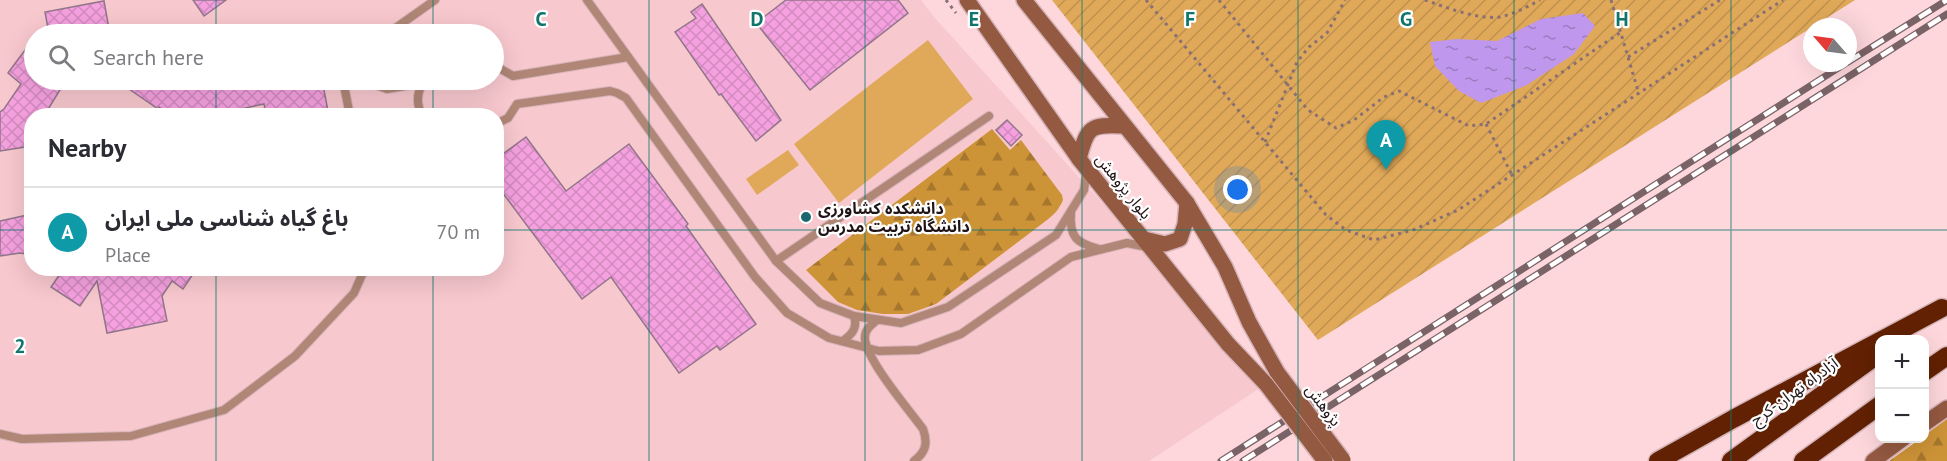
<!DOCTYPE html>
<html lang="en">
<head>
<meta charset="utf-8">
<style>
	body { margin:0; font-family:"PT Sans","Noto Sans Arabic",sans-serif; background:#f7f7f7; color:#2b2b33 }
	.controls { position:absolute; right:18px; bottom:18px; display:grid; overflow:hidden; border-radius:12px; box-shadow:0 6px 24px #0002 }
	.controls button { width:54px; height:54px; display:grid; place-items:center; padding:0; border:0; border-bottom:2px solid #e1e1e2; background:#fff; color:#2b2b33; font:30px sans-serif }
	.compass { position:absolute; left:1803px; top:18px; width:54px; height:54px; border-radius:50%; background:#fff; box-shadow:0 6px 24px #0002; rotate:298deg }
	.you { position:absolute; left:1238px; top:190px; width:21px; height:21px; margin:-15px; border:4px solid #fff; border-radius:50%; background:#1a73e8; box-shadow:0 0 0 9px #1a73e833 }
	.badge { display:grid; place-items:center; width:39px; height:39px; border-radius:50%; background:#1a73e8; color:#fff; font-size:20px; font-weight:700 }
	.pin { position:absolute; translate:-50% -50px; filter:drop-shadow(0 2px 3px #0008) }
	.pin::after { content:''; position:absolute; top:32px; width:21px; height:18px; background:inherit; clip-path:polygon(0 0,100% 0,50% 100%) }
	.list { margin:0; padding:0; list-style:none }
	h2 { display:flex; justify-content:space-between; align-items:center; height:78px; margin:0; padding:0 24px; font-size:26px }
	h2 small { font-size:20px; font-weight:400; color:#7c7c81 }
	.list li { display:grid; grid-template-columns:39px 1fr auto; gap:18px; align-items:center; box-sizing:border-box; height:90px; padding:0 24px; border-top:2px solid #e1e1e2 }
	.list b { display:block; font-size:22px; white-space:nowrap }
	.list p { margin:0; font-size:20px; white-space:nowrap; color:#7c7c81 }
	.list em { font-size:20px; font-style:normal; color:#7c7c81 }
	.icon { flex:none; width:33px; height:33px; fill:none; stroke:currentColor; stroke-width:2; stroke-linecap:round; stroke-linejoin:round }
	.map { position:relative; flex:none; width:1947px; height:461px; overflow:hidden }
	.search { position:absolute; background:#fff; box-shadow:0 6px 24px #0002; left:24px; top:24px; width:480px; height:66px; display:flex; align-items:center; gap:15px; box-sizing:border-box; padding:0 21px; border-radius:33px; color:#7c7c81; font-size:22px }
	.panel { position:absolute; background:#fff; box-shadow:0 6px 24px #0002; left:24px; top:108px; width:480px; height:168px; border-radius:24px }
	.map>svg:first-child { display:block }
	.built { fill:#f7c8ce; fill-rule:evenodd }
	.forest { fill:url(#forest-firs) }
	.park { fill:#e0a959 }
	.garden { fill:url(#garden-furrows) }
	.water { fill:url(#water-ripples) }
	.building { fill:url(#building-cross-hatch); stroke:#917689; stroke-width:1.5 }
	.lines { fill:none; stroke-linecap:round; stroke-linejoin:round }
	.lane-casing { stroke:#d5b4b8; stroke-width:10 }
	.secondary-casing { stroke:#d5b4b8; stroke-width:18 }
	.highway-casing { stroke:#d5b4b8; stroke-width:21 }
	.path { stroke:#887073; stroke-width:3; stroke-dasharray:3 4.5; stroke-linecap:butt }
	.lane { stroke:#b08676; stroke-width:8 }
	.secondary { stroke:#945941; stroke-width:15 }
	.highway { stroke:#622102; stroke-width:18 }
	.rail-casing { stroke:#7a6366; stroke-width:7 }
	.rail { stroke:#fff; stroke-width:4.5; stroke-dasharray:14; stroke-linecap:butt }
	.secondary-bridge-casing { stroke:#d5b4b8; stroke-width:18; stroke-linecap:butt }
	.secondary-bridge { stroke:#945941; stroke-width:15 }
	.grid { fill:none; stroke:#0f766e; stroke-width:1.5; stroke-opacity:0.55 }
	.poi-dot { fill:#1b6770; stroke:#fff; stroke-width:2 }
	.labels { text-anchor:middle; dominant-baseline:central; stroke-width:4.5; stroke-linejoin:round; paint-order:stroke }
	.street-label { font-size:16px; fill:#211416; stroke:#fff }
	.poi-label { font-size:16px; font-weight:bold; fill:#211416; stroke:#fff; text-anchor:start }
	.grid-label { font-size:20px; text-anchor:middle; font-weight:bold; fill:#0f766e; stroke:#fff; stroke-width:4.5; stroke-linejoin:round; paint-order:stroke }
</style>
</head>
<body>
<div class="map">
<svg width="1947" height="461" viewBox="0 0 1947 461">
	<defs>
		<pattern id="forest-firs" width="22" height="20" patternUnits="userSpaceOnUse" patternTransform="scale(1.5)"><rect width="22" height="20" fill="#cd9337"/><path d="M5 1l3.5 6h-7zM16 11l3.5 6h-7z" fill="#a6772d"/></pattern>
		<pattern id="garden-furrows" width="10" height="10" patternUnits="userSpaceOnUse" patternTransform="scale(1.5)"><rect width="10" height="10" fill="#e0a959"/><path d="M-1 1l2-2M0 10L10 0M9 11l2-2" fill="none" stroke="#c0914d"/></pattern>
		<pattern id="water-ripples" width="26" height="14" patternUnits="userSpaceOnUse" patternTransform="scale(1.5)"><rect width="26" height="14" fill="#bf98ee"/><path d="M2 4q2-2 4 0t4 0M15 11q2-2 4 0t4 0" fill="none" stroke="#9b7bc0"/></pattern>
		<pattern id="building-cross-hatch" width="8" height="8" patternUnits="userSpaceOnUse" patternTransform="scale(1.5)"><rect width="8" height="8" fill="#f5a1df"/><path d="M0 0l8 8M0 8l8-8" fill="none" stroke="#d28abf"/></pattern>
	</defs>
	<rect width="100%" height="100%" fill="#fdd7dc"/>
	<path class="built" d="M 0,0 L 921,0 L 934,17 L 1266,384 L 1149,461 L 0,461 ZM 34,34 L 494,34 L 494,80 L 34,80 ZM 32,116 L 496,116 L 496,268 L 32,268 Z"/>
	<g class="forest">
		<path d="M 992,129 L 1010,150 L 1021,140 L 1062,195 L 1063,200 C 1059,209 1055,214 1047,220 L 936,304 L 908,314 L 883,314 L 857,310 L 838,302 L 806,270 Z"/>
		<polygon points="1947,419 1947,461 1889,461 1920,439 1924,438 1925,435"/>
	</g>
	<g class="park">
		<polygon points="928,40 973,99 839,203 794,144"/>
		<polygon points="788,150 799,165 757,195 746,179"/>
	</g>
	<polygon class="garden" points="1052,0 1855,0 1318,340"/>
	<polygon class="water" points="1583,13 1595,26 1574,54 1527,85 1481,103 1459,91 1435,66 1430,42 1457,39 1497,41 1541,19"/>
	<g class="building">
		<polygon points="193,0 226,0 204,16"/>
		<polygon points="786,0 898,0 908,13 810,90 756,23"/>
		<polygon points="104,1 110,34 49,34 45,12"/>
		<polygon points="702,4 781,120 756,141 721,94 719,95 675,32 696,18 691,12"/>
		<polygon points="34,38 34,80 66,80 44,116 32,116 32,136 25,147 0,151 0,112 4,109 21,84 8,73"/>
		<polygon points="116,80 181,80 194,82 206,80 322,80 329,116 266,116 264,104 207,116 173,116 159,107 158,109"/>
		<polygon points="1007,120 1022,135 1011,146 996,130"/>
		<polygon points="526,137 566,191 629,144 688,224 686,226 756,324 720,350 717,346 679,373 611,277 582,299 496,184 496,159"/>
		<polygon points="32,214 32,255 20,253 0,256 0,221"/>
		<polygon points="64,268 197,268 183,289 172,281 162,296 167,321 107,333 97,281 80,306 51,287"/>
	</g>
	<g class="lines">
		<g class="lane-casing">
			<g id="lane">
				<polyline points="587,0 776,261 820,303 854,316 901,323 948,307 1056,235 1084,190 1087,170"/>
				<polyline points="387,34 435,0"/>
				<polyline points="494,65 513,76 628,57"/>
				<polyline points="343,80 350,116"/>
				<polyline points="362,80 387,89 417,84 425,80"/>
				<path d="M 423,82 C 417,93 415,104 423,116"/>
				<polyline points="496,124 508,118 517,104 610,91 617,93 626,98 755,277 787,313 829,338 879,351 918,350 961,334 1071,257 1127,243 1147,247"/>
				<path d="M 1071,212 C 1069,237 1076,243 1099,249"/>
				<polyline points="776,261 989,116"/>
				<path d="M 877,320 C 871,325 864,330 865,339 C 867,361 909,410 923,429 C 928,443 926,452 914,461"/>
				<path d="M 843,341 C 852,334 858,328 854,316"/>
				<polyline points="0,434 22,439 131,436 224,410 295,356 354,293 365,268"/>
			</g>
		</g>
		<g class="secondary-casing">
			<g id="secondary">
				<polyline points="967,0 1079,159 1228,344 1266,384"/>
				<polyline points="1024,0 1187,203 1225,267 1249,322 1277,372"/>
				<path d="M 1079,159 C 1087,127 1090,124 1123,126"/>
				<polyline points="1144,239 1165,244 1180,239 1185,224 1187,203"/>
				<polyline points="1924,424 1947,408"/>
				<polyline points="1873,461 1904,438"/>
			</g>
		</g>
		<g class="highway-casing">
			<g id="highway">
				<polyline points="1882,340 1942,308"/>
				<polyline points="1924,372 1947,356"/>
				<polyline points="1658,461 1733,419 1880,341"/>
				<polyline points="1731,461 1880,353"/>
				<polyline points="1803,461 1880,405"/>
			</g>
		</g>
		<g class="path">
			<polyline points="946,0 956,13"/>
			<polyline points="1146,0 1326,215 1346,230 1374,240 1413,230 1458,210 1783,0"/>
			<polyline points="1219,0 1308,110 1336,128 1354,120 1384,97 1399,91 1469,126 1486,124 1621,32"/>
			<path d="M 1425,0 C 1445,7 1478,20 1500,17 C 1514,14 1527,7 1540,0"/>
			<polyline points="1611,0 1639,94"/>
			<polyline points="1628,57 1720,0"/>
			<polyline points="1486,124 1512,175"/>
			<polyline points="1265,142 1297,62 1309,47 1327,33 1345,0"/>
		</g>
		<use href="#lane" class="lane"/>
		<use href="#secondary" class="secondary"/>
		<use href="#highway" class="highway"/>
		<g class="rail-casing">
			<g id="rail">
				<polyline points="1848,62 1947,0"/>
				<polyline points="1221,461 1846,63"/>
				<polyline points="1243,461 1947,14"/>
			</g>
		</g>
		<use href="#rail" class="rail"/>
		<g class="secondary-bridge-casing">
			<g id="secondary-bridge">
				<polyline points="1277,372 1343,460"/>
				<polyline points="1266,384 1325,461"/>
			</g>
		</g>
		<use href="#secondary-bridge" class="secondary-bridge"/>
	</g>
	<path class="grid" d="M 216,0 L 216,34M 433,0 L 433,34M 649,0 L 649,461M 865,0 L 865,461M 1082,0 L 1082,461M 1298,0 L 1298,461M 1514,0 L 1514,461M 1731,0 L 1731,461M 216,80 L 216,116M 433,80 L 433,116M 0,230 L 32,230M 496,230 L 1947,230M 216,268 L 216,461M 433,268 L 433,461"/>
	<circle class="poi-dot" cx="806" cy="217" r="6"/>
	<g class="labels">
		<g class="street-label">
			<text transform="translate(1124 186) rotate(51)">بلوار پژوهش</text>
			<text transform="translate(1794 391) rotate(-36)">آزادراه تهران-کرج</text>
			<text transform="translate(1324 405) rotate(53)">پژوهش</text>
		</g>
		<g class="poi-label">
			<text x="818" y="208">دانشکده کشاورزی<tspan x="818" dy="18">دانشگاه تربیت مدرس</tspan></text>
		</g>
	</g>
	<g class="grid-label">
		<text x="541" y="26">C</text>
		<text x="757" y="26">D</text>
		<text x="974" y="26">E</text>
		<text x="1190" y="26">F</text>
		<text x="1406" y="26">G</text>
		<text x="1622" y="26">H</text>
		<text x="20" y="353">2</text>
	</g>
</svg>
<div class="controls">
<button>+</button>
<button>−</button>
</div>
<svg class="compass" viewBox="-18 -18 36 36"><path d="M0-13l5 13h-10z" fill="#e53935"/><path d="M0 13l5-13h-10z" fill="#7c7c81"/></svg>
<div class="you"></div>
<div class="pin badge" style="left:1386px;top:170px;background:#0f9aa8">A</div>
<div class="search"><svg class="icon" aria-label="search" viewBox="0 0 24 24"><circle cx="10" cy="10" r="6"/><path d="M15 15l6 6"/></svg>Search here</div>
<section class="panel">
<h2>Nearby<small></small></h2>
<ul class="list">
<li><span class="badge" style="background:#0f9aa8">A</span><div><b>باغ گیاه‌ شناسی ملی ایران</b><p>Place</p></div><em>70 m</em></li>
</ul>
</section>
</div>
</body>
</html>
